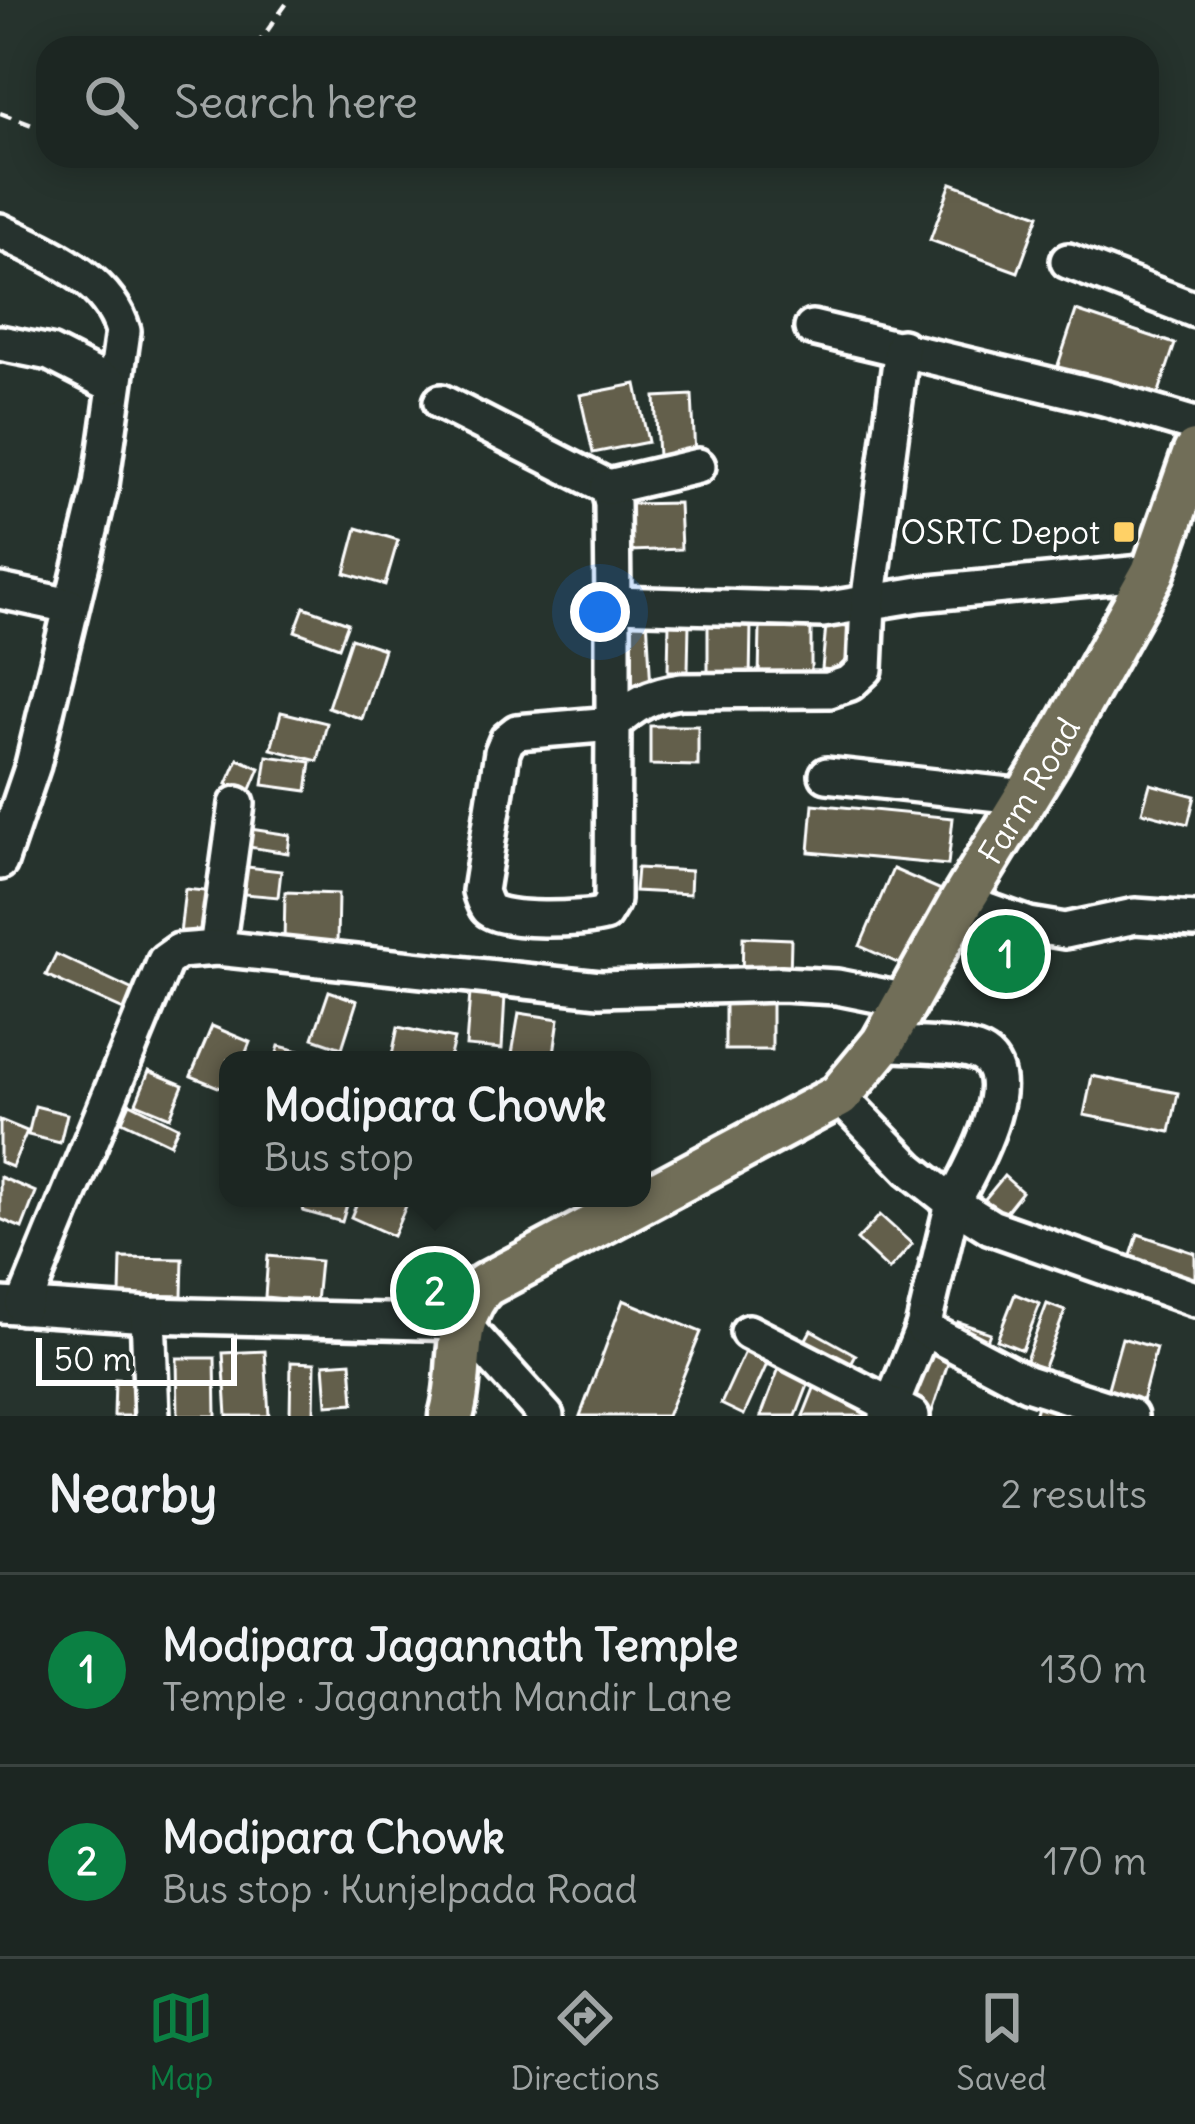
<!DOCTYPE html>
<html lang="en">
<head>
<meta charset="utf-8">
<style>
	body { margin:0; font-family:Delius,sans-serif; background:#252e2a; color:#f1f3f6 }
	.scale { position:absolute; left:36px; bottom:30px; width:201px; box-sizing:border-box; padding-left:12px; border:6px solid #fff; border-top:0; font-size:33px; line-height:42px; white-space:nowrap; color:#fff; -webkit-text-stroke:9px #26332d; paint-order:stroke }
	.you { position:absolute; left:600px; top:612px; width:42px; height:42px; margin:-30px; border:9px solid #fff; border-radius:50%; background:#1a73e8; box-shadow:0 0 0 18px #1a73e833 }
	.badge { display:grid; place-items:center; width:78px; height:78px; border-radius:50%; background:#0b8043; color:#fff; font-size:39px; font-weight:700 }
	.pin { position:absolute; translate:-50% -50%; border:6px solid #fff; box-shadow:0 3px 12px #0006 }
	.popup { position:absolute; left:219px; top:1051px; width:432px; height:156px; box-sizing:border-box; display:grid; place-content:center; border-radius:24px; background:#1c2622; filter:drop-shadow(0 3px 9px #0005); font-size:39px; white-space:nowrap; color:#a0a5a5 }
	.popup b { font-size:45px; color:#f1f3f6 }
	.popup::after { content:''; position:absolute; left:50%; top:100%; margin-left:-24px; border:24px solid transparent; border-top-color:#1c2622 }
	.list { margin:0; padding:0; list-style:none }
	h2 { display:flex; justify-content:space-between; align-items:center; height:156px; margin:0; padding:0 48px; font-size:51px }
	h2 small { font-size:39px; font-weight:400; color:#a0a5a5 }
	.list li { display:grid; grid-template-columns:78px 1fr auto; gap:36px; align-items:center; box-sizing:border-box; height:192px; padding:0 48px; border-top:3px solid #3a4340 }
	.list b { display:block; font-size:45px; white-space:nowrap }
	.list p { margin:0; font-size:39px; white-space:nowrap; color:#a0a5a5 }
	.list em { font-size:39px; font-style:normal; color:#a0a5a5 }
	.icon { flex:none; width:66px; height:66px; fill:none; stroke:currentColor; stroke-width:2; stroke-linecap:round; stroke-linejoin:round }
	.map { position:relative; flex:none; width:1195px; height:1416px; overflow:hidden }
	.search { position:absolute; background:#1c2622; box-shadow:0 6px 30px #0003; left:36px; right:36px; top:36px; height:132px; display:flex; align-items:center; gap:30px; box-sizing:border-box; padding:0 42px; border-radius:36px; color:#a0a5a5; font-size:45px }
	.sheet { height:540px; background:#1c2622 }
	nav { display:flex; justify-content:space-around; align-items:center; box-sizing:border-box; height:168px; border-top:3px solid #3a4340; background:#1c2622; font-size:33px; color:#a0a5a5 }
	nav a { display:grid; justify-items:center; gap:6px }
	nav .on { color:#0b8043 }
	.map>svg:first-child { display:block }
	.building { fill:#635e4c; stroke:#fff; stroke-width:3 }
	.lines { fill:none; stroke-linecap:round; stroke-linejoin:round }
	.minor-casing { stroke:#fff; stroke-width:42 }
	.major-casing { stroke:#fff; stroke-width:51 }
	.path { stroke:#fff; stroke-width:4.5; stroke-dasharray:12 9; stroke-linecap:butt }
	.minor { stroke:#26332d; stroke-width:33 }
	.major { stroke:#716e59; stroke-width:42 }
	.poi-dot { fill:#ffd166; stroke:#26332d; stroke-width:4.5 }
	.labels { text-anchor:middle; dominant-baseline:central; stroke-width:9; stroke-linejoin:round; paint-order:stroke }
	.poi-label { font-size:33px; fill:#fff; stroke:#26332d; text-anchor:end }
	.street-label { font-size:33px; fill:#fff; stroke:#26332d }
</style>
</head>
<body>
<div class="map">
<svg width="1195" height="1416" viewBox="0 0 1195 1416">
	<rect width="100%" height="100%" fill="#26332d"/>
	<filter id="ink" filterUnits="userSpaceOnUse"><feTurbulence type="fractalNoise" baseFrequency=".00833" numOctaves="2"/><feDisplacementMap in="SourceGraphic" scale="24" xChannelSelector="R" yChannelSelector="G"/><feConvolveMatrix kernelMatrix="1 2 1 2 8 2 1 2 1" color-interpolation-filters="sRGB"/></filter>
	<g filter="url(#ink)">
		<g class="building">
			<polygon points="951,183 1039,215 1018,272 930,240"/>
			<polygon points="1076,311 1175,344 1154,407 1055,374"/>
			<polygon points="636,384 648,442 593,453 580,395"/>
			<polygon points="692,395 695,455 658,457 655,397"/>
			<polygon points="679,503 681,549 631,551 630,504"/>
			<polygon points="357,528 398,540 385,585 345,573"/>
			<polygon points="304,607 348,623 339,647 295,631"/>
			<polygon points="647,615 651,689 626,691 622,616"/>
			<polygon points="669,623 689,623 688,671 668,671"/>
			<polygon points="708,623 751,623 750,682 708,682"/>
			<polygon points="826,625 858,628 854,672 822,669"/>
			<polygon points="760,628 811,629 811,679 759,678"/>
			<polygon points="351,638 384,649 362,719 328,707"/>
			<polygon points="281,712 327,723 318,761 271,749"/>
			<polygon points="650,726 698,726 698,766 650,765"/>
			<polygon points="267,756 311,762 307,791 263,785"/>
			<polygon points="238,759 260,768 249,794 227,784"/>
			<polygon points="1150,784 1195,796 1188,824 1142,812"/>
			<polygon points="813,804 953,818 948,865 809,852"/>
			<polygon points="244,828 290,835 288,853 242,846"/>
			<polygon points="247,867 281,871 278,897 244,894"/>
			<polygon points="637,868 691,871 690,894 635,891"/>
			<polygon points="893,869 946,892 913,970 860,946"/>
			<polygon points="185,889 214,892 211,943 179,943"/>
			<polygon points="285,892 338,894 337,944 284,943"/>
			<polygon points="743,937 791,939 790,978 742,976"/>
			<polygon points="56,954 135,991 126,1011 46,975"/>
			<polygon points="329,991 357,1001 342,1048 313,1038"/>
			<polygon points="470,993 505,995 502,1049 466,1046"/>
			<rect x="725" y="993" width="47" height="57"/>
			<polygon points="519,1013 559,1019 553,1060 511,1060"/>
			<polygon points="212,1026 250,1042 243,1060 228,1060 228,1091 191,1076"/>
			<polygon points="398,1027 454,1039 449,1060 391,1060"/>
			<polygon points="279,1046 320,1056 319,1060 275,1060"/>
			<polygon points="149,1071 183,1085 170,1117 136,1103"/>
			<polygon points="1092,1076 1178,1093 1170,1132 1084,1115"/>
			<polygon points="130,1103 178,1127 170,1144 122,1121"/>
			<polygon points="35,1106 67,1114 60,1143 28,1135"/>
			<polygon points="0,1120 27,1131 12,1167 0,1162"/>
			<polygon points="1004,1176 1022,1192 994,1227 975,1211"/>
			<polygon points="0,1177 36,1192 22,1228 0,1219"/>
			<polygon points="307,1198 349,1198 342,1222 303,1211"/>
			<polygon points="359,1198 409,1199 393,1236 351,1217"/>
			<polygon points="880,1215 912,1244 889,1270 857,1240"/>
			<polygon points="1138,1234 1195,1253 1195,1291 1127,1268"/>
			<polygon points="268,1256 320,1261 316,1302 265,1297"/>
			<polygon points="121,1258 183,1259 182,1296 120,1295"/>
			<polygon points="1015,1294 1040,1304 1022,1350 997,1340"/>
			<polygon points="623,1300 701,1332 667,1416 580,1416"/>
			<polygon points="1047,1304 1065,1311 1041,1375 1023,1368"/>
			<polygon points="958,1322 990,1333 982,1354 952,1340"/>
			<polygon points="811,1330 856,1355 843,1379 798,1354"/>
			<polygon points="922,1337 953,1348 932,1412 901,1401"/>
			<polygon points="1122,1338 1156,1348 1141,1405 1106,1395"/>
			<polygon points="748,1345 771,1355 744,1415 721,1404"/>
			<polygon points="265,1351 269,1416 227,1416 223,1353"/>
			<polygon points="177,1358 215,1358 216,1416 178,1416"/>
			<polygon points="291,1362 315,1363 314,1416 290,1416"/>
			<polygon points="351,1362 354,1403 327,1405 324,1364"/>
			<polygon points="779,1368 810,1380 796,1416 761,1416"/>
			<polygon points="115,1379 145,1381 143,1416 114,1416"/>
			<polygon points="815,1386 870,1409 867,1416 803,1416"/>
			<polygon points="1038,1402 1084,1416 1034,1416"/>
		</g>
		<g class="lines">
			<g class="minor-casing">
				<g id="minor">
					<path d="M 0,231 C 47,254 108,277 123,331 L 101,485 L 33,765 L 0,862"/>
					<polyline points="1068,261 1195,310"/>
					<polyline points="812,328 1104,398 1195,425"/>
					<polyline points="0,343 50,353 113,385"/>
					<polyline points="441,402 608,487 612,503 613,604 823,610 920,594 1153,572"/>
					<polyline points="608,487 698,466"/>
					<polyline points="0,591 70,606"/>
					<path d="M 613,604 L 613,724 L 517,732 L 507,740 L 502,752 L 480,891 C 481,895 485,906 488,909 C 502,923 584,920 604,914 L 612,901 L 613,724 C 635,704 651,695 681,691 L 829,690 L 850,683 L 865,669 L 868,604 L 902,347"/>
					<polyline points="827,775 1026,797"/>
					<polyline points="962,901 1029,925 1065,931 1135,916 1195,920"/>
					<polyline points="217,948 237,804"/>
					<path d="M 883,1043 C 911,1046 949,1043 976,1052 C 1029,1070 969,1173 953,1203 L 991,1227 L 1195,1299"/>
					<polyline points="839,1096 910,1169 953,1203 923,1328 887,1416"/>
					<polyline points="1,1305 148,1315 462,1323 546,1416"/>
					<polyline points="23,1307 165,961 179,951 217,948 600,989 781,984 837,987 907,1001"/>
					<polyline points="148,1315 152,1416"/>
					<polyline points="923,1328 1027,1383 1130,1416"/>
					<polyline points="748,1332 912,1416"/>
				</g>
			</g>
			<g class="major-casing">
				<g id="major">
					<path id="s1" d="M 451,1416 C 465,1371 449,1321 485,1285 L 839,1096 L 883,1043 L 962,901 L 1048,761 L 1153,572 L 1195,452"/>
				</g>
			</g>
			<g class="path">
				<polyline points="255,48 289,0"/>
				<polyline points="0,113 48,131"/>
				<polyline points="115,156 156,163 168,156"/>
			</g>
			<use href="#minor" class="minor"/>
			<use href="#major" class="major"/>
		</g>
	</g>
	<rect class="poi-dot" x="1112" y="520" width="24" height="24" rx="6"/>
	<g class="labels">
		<g class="poi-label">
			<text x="1100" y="532">OSRTC Depot</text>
		</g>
		<g class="street-label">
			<text stroke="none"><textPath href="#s1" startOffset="900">Farm Road</textPath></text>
		</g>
	</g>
</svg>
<div class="scale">50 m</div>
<div class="you"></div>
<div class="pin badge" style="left:1006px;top:954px">1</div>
<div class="pin badge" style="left:435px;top:1291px">2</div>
<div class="popup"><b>Modipara Chowk</b>Bus stop</div>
<div class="search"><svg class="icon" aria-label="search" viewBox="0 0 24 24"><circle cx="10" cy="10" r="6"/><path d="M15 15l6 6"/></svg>Search here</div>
</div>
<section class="sheet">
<h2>Nearby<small>2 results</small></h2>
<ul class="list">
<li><span class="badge">1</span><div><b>Modipara Jagannath Temple</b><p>Temple · Jagannath Mandir Lane</p></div><em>130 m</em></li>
<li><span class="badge">2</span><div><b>Modipara Chowk</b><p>Bus stop · Kunjelpada Road</p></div><em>170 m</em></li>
</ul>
</section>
<nav>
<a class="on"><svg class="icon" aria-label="map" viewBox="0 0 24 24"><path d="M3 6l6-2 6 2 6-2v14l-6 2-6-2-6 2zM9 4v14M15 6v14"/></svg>Map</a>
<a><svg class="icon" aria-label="directions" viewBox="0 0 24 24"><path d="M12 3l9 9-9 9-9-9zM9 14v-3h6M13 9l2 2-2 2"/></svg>Directions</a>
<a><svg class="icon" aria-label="saved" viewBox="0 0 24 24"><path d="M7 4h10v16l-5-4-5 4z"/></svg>Saved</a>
</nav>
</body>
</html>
